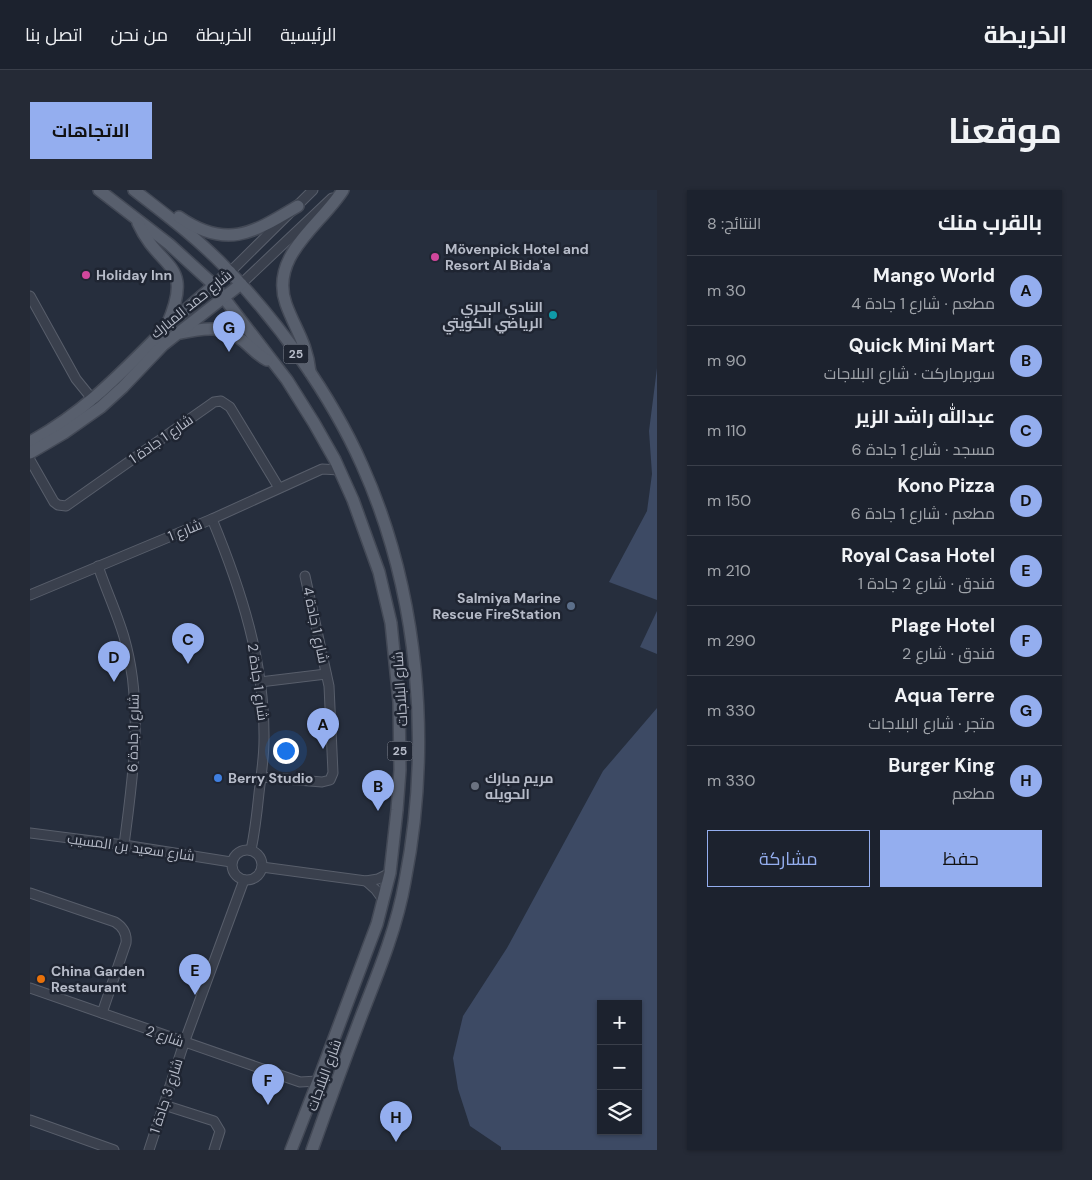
<!DOCTYPE html>
<html lang="ar">
<head>
<meta charset="utf-8">
<style>
	body { margin:0; font-family:"DM Sans",Cairo,sans-serif; background:#252a36; color:#f1f3f6; direction:rtl }
	.controls { position:absolute; right:15px; bottom:15px; display:grid; overflow:hidden; border-radius:0px; box-shadow:0 1px 4px #0004 }
	.controls button { width:45px; height:45px; display:grid; place-items:center; padding:0; border:0; border-bottom:1px solid #3a3f4a; background:#1c222e; color:#f1f3f6; font:25px sans-serif }
	.you { position:absolute; left:255px; top:560px; width:18px; height:18px; margin:-12px; border:4px solid #fff; border-radius:50%; background:#1a73e8; box-shadow:0 0 0 8px #1a73e833 }
	.badge { display:grid; place-items:center; width:32px; height:32px; border-radius:50%; background:#94aeef; color:#111; font-size:16px; font-weight:700 }
	.pin { position:absolute; translate:-50% -41px; filter:drop-shadow(0 1px 2px #0008) }
	.pin::after { content:''; position:absolute; top:26px; width:18px; height:15px; background:inherit; clip-path:polygon(0 0,100% 0,50% 100%) }
	.list { margin:0; padding:0; list-style:none }
	h2 { display:flex; justify-content:space-between; align-items:center; height:65px; margin:0; padding:0 20px; font-size:21px }
	h2 small { font-size:16px; font-weight:400; color:#a0a4aa }
	.list li { display:grid; grid-template-columns:32px 1fr auto; gap:15px; align-items:center; box-sizing:border-box; height:70px; padding:0 20px; border-top:1px solid #3a3f4a }
	.list b { display:block; font-size:19px; white-space:nowrap }
	.list p { margin:0; font-size:16px; white-space:nowrap; color:#a0a4aa }
	.list em { font-size:16px; font-style:normal; color:#a0a4aa }
	.actions { display:flex; gap:10px; padding:15px 20px }
	.actions a { flex:1; padding:11px 0; border:1px solid #94aeef; border-radius:0px; text-align:center; font-size:18px; color:#94aeef }
	.actions .main { background:#94aeef; color:#111 }
	.icon { flex:none; width:28px; height:28px; fill:none; stroke:currentColor; stroke-width:2; stroke-linecap:round; stroke-linejoin:round }
	.map { position:relative; flex:none; width:627px; height:960px; overflow:hidden; direction:ltr; border-radius:0px }
	header { display:flex; align-items:center; gap:30px; box-sizing:border-box; height:70px; padding:0 25px; background:#1c222e; border-bottom:1px solid #3a3f4a }
	header strong { font-size:24px }
	nav { display:flex; gap:28px; margin-inline-start:auto; font-size:18px }
	.intro { display:flex; align-items:center; justify-content:space-between; box-sizing:border-box; height:120px; padding:0 30px }
	h1 { margin:0; font-size:35px }
	.button { padding:12px 22px; border-radius:0px; background:#94aeef; color:#111; font-size:18px; font-weight:700 }
	main { display:flex; gap:30px; padding:0 30px }
	aside { flex:1; background:#1c222e; border-radius:0px; box-shadow:0 1px 4px #0004 }
	.map>svg:first-child { display:block }
	.water { fill:#3d4a64; fill-rule:evenodd }
	.lines { fill:none; stroke-linecap:round; stroke-linejoin:round }
	.minor-casing { stroke:#585e6b; stroke-width:11 }
	.major-casing { stroke:#434956; stroke-width:14 }
	.minor { stroke:#3a404d; stroke-width:9 }
	.major { stroke:#585f6d; stroke-width:11 }
	.hotel-dot { fill:#d1479c; stroke:#1f2532; stroke-width:2 }
	.culture-dot { fill:#0f9aa8; stroke:#1f2532; stroke-width:2 }
	.service-dot { fill:#5c6f8a; stroke:#1f2532; stroke-width:2 }
	.shop-dot { fill:#3f7fe0; stroke:#1f2532; stroke-width:2 }
	.worship-dot { fill:#6b7280; stroke:#1f2532; stroke-width:2 }
	.food-dot { fill:#e8710a; stroke:#1f2532; stroke-width:2 }
	.labels { text-anchor:middle; dominant-baseline:central; stroke-width:5; stroke-linejoin:round; paint-order:stroke }
	.shield { fill:#1f2532; stroke:#898e9b; stroke-width:1 }
	.shield-label { font-size:12px; font-weight:bold; fill:#b6bbc8 }
	.poi-label { font-size:14px; font-weight:bold; fill:#b6bbc8; stroke:#1f2532; text-anchor:start }
	.street-label { font-size:14px; fill:#b6bbc8; stroke:#1f2532 }
</style>
</head>
<body>
<header>
<strong>الخريطة</strong>
<nav><a>الرئيسية</a><a>الخريطة</a><a>من نحن</a><a>اتصل بنا</a></nav>
</header>
<div class="intro"><h1>موقعنا</h1><a class="button">الاتجاهات</a></div>
<main>
<aside>
<h2>بالقرب منك<small>النتائج: 8</small></h2>
<ul class="list">
<li><span class="badge">A</span><div><b>Mango World</b><p>مطعم · شارع 1 جادة 4</p></div><em>30 m</em></li>
<li><span class="badge">B</span><div><b>Quick Mini Mart</b><p>سوبرماركت · شارع البلاجات</p></div><em>90 m</em></li>
<li><span class="badge">C</span><div><b>عبدالله راشد الزير</b><p>مسجد · شارع 1 جادة 6</p></div><em>110 m</em></li>
<li><span class="badge">D</span><div><b>Kono Pizza</b><p>مطعم · شارع 1 جادة 6</p></div><em>150 m</em></li>
<li><span class="badge">E</span><div><b>Royal Casa Hotel</b><p>فندق · شارع 2 جادة 1</p></div><em>210 m</em></li>
<li><span class="badge">F</span><div><b>Plage Hotel</b><p>فندق · شارع 2</p></div><em>290 m</em></li>
<li><span class="badge">G</span><div><b>Aqua Terre</b><p>متجر · شارع البلاجات</p></div><em>330 m</em></li>
<li><span class="badge">H</span><div><b>Burger King</b><p>مطعم</p></div><em>330 m</em></li>
</ul>
<div class="actions"><a class="main">حفظ</a><a>مشاركة</a></div>
</aside>
<div class="map">
<svg width="627" height="960" viewBox="0 0 627 960">
	<rect width="100%" height="100%" fill="#262e3d"/>
	<g class="water">
		<polygon points="627,178 627,410 579,392 617,321 622,284 619,241"/>
		<polygon points="627,421 627,464 610,457"/>
		<path d="M 627,518 L 627,960 L 471,960 L 471,957 L 440,936 L 428,899 L 423,868 L 433,826 L 477,758 L 573,581 ZM 571,814 L 608,814 L 608,941 L 571,941 Z"/>
	</g>
	<g class="lines">
		<g class="minor-casing">
			<g id="minor">
				<polyline points="200,82 283,0"/>
				<polyline points="211,94 302,8"/>
				<polyline points="0,106 46,189 63,210"/>
				<polyline points="0,270 24,312 28,315 36,316 184,212 191,211 200,217 249,298"/>
				<path d="M 182,329 C 211,399 235,473 234,550 C 234,568 231,586 229,603 C 227,623 225,641 221,660"/>
				<path d="M 68,376 C 76,400 87,423 94,447 C 114,516 103,586 94,655"/>
				<polyline points="0,405 182,329 292,279 310,280"/>
				<polyline points="230,492 296,484"/>
				<polyline points="231,587 292,592 300,590 303,583 299,496 275,386"/>
				<polyline points="0,643 94,655 201,672"/>
				<circle cx="217" cy="675" r="15"/>
				<polyline points="232,677 336,691 348,689 360,683"/>
				<polyline points="336,691 346,700 354,711"/>
				<path d="M 0,703 L 85,732 C 93,737 97,744 96,753 L 72,823"/>
				<polyline points="0,798 270,892 288,891"/>
				<polyline points="134,915 184,931 190,941 184,960"/>
				<polyline points="0,930 84,960"/>
				<polyline points="119,960 154,853 214,690"/>
			</g>
		</g>
		<g class="major-casing">
			<g id="major">
				<polyline points="69,0 139,54 184,95 257,190 284,233 305,270 323,310 349,382 361,433 369,512 370,580 367,620 360,683 347,734 288,891 261,960"/>
				<path d="M 104,0 C 135,24 167,48 194,76 C 248,131 301,205 332,275 C 389,402 402,554 375,691 C 367,737 349,781 332,824 C 315,869 298,915 282,960"/>
				<path d="M 149,27 C 197,60 223,43 268,16"/>
				<path d="M 108,33 C 130,81 165,71 137,135"/>
				<path d="M 151,143 C 173,138 193,135 212,150 C 221,157 227,165 237,170"/>
				<path d="M 280,182 C 277,153 265,139 256,114 C 239,66 291,35 313,0"/>
				<path d="M 0,252 C 56,221 90,184 134,140 C 155,120 177,101 200,82"/>
				<polyline points="0,263 34,243 71,217 93,197 133,155 211,94"/>
			</g>
		</g>
		<use href="#minor" class="minor"/>
		<use href="#major" class="major"/>
	</g>
	<g class="hotel-dot">
		<circle cx="405" cy="67" r="5"/>
		<circle cx="56" cy="85" r="5"/>
	</g>
	<circle class="culture-dot" cx="523" cy="125" r="5"/>
	<circle class="service-dot" cx="541" cy="416" r="5"/>
	<circle class="shop-dot" cx="188" cy="588" r="5"/>
	<circle class="worship-dot" cx="445" cy="596" r="5"/>
	<circle class="food-dot" cx="11" cy="789" r="5"/>
	<g class="labels">
		<g class="shield">
			<rect x="253.5" y="154.5" width="25" height="19" rx="4"/>
			<rect x="357.5" y="551.5" width="25" height="19" rx="4"/>
		</g>
		<g class="shield-label">
			<text x="266" y="164">25</text>
			<text x="370" y="561">25</text>
		</g>
		<g class="poi-label">
			<text x="415" y="59">Mövenpick Hotel and<tspan x="415" dy="16">Resort Al Bida'a</tspan></text>
			<text x="66" y="85">Holiday Inn</text>
			<text x="513" y="117" text-anchor="end">النادي البحري<tspan x="513" dy="16">الرياضي الكويتي</tspan></text>
			<text x="531" y="408" text-anchor="end">Salmiya Marine<tspan x="531" dy="16">Rescue FireStation</tspan></text>
			<text x="198" y="588">Berry Studio</text>
			<text x="455" y="588">مريم مبارك<tspan x="455" dy="16">الحويله</tspan></text>
			<text x="21" y="781">China Garden<tspan x="21" dy="16">Restaurant</tspan></text>
		</g>
		<g class="street-label">
			<text transform="translate(161 114) rotate(-39)">شارع حمد المبارك</text>
			<text transform="translate(131 249) rotate(-35)">شارع 1 جادة 1</text>
			<text transform="translate(155 340) rotate(-22)">شارع 1</text>
			<text transform="translate(286 435) rotate(78)">شارع 1 جادة 4</text>
			<text transform="translate(228 492) rotate(82)">شارع 1 جادة 2</text>
			<text transform="translate(370 499) rotate(-94)">شارع البلاجات</text>
			<text transform="translate(103 543) rotate(-89)">شارع 1 جادة 6</text>
			<text transform="translate(101 657) rotate(8)">شارع سعيد بن المسيب</text>
			<text transform="translate(135 846) rotate(19)">شارع 2</text>
			<text transform="translate(294 885) rotate(-70)">شارع البلاجات</text>
			<text transform="translate(136 906) rotate(-72)">شارع 3 جادة 1</text>
		</g>
	</g>
</svg>
<div class="controls">
<button>+</button>
<button>−</button>
<button><svg class="icon" aria-label="layers" viewBox="0 0 24 24"><path d="M12 4l9 5-9 5-9-5zM3 14l9 5 9-5"/></svg></button>
</div>
<div class="you"></div>
<div class="pin badge" style="left:293px;top:559px">A</div>
<div class="pin badge" style="left:348px;top:621px">B</div>
<div class="pin badge" style="left:158px;top:474px">C</div>
<div class="pin badge" style="left:84px;top:492px">D</div>
<div class="pin badge" style="left:165px;top:805px">E</div>
<div class="pin badge" style="left:238px;top:915px">F</div>
<div class="pin badge" style="left:199px;top:162px">G</div>
<div class="pin badge" style="left:366px;top:952px">H</div>
</div>
</main>
</body>
</html>
